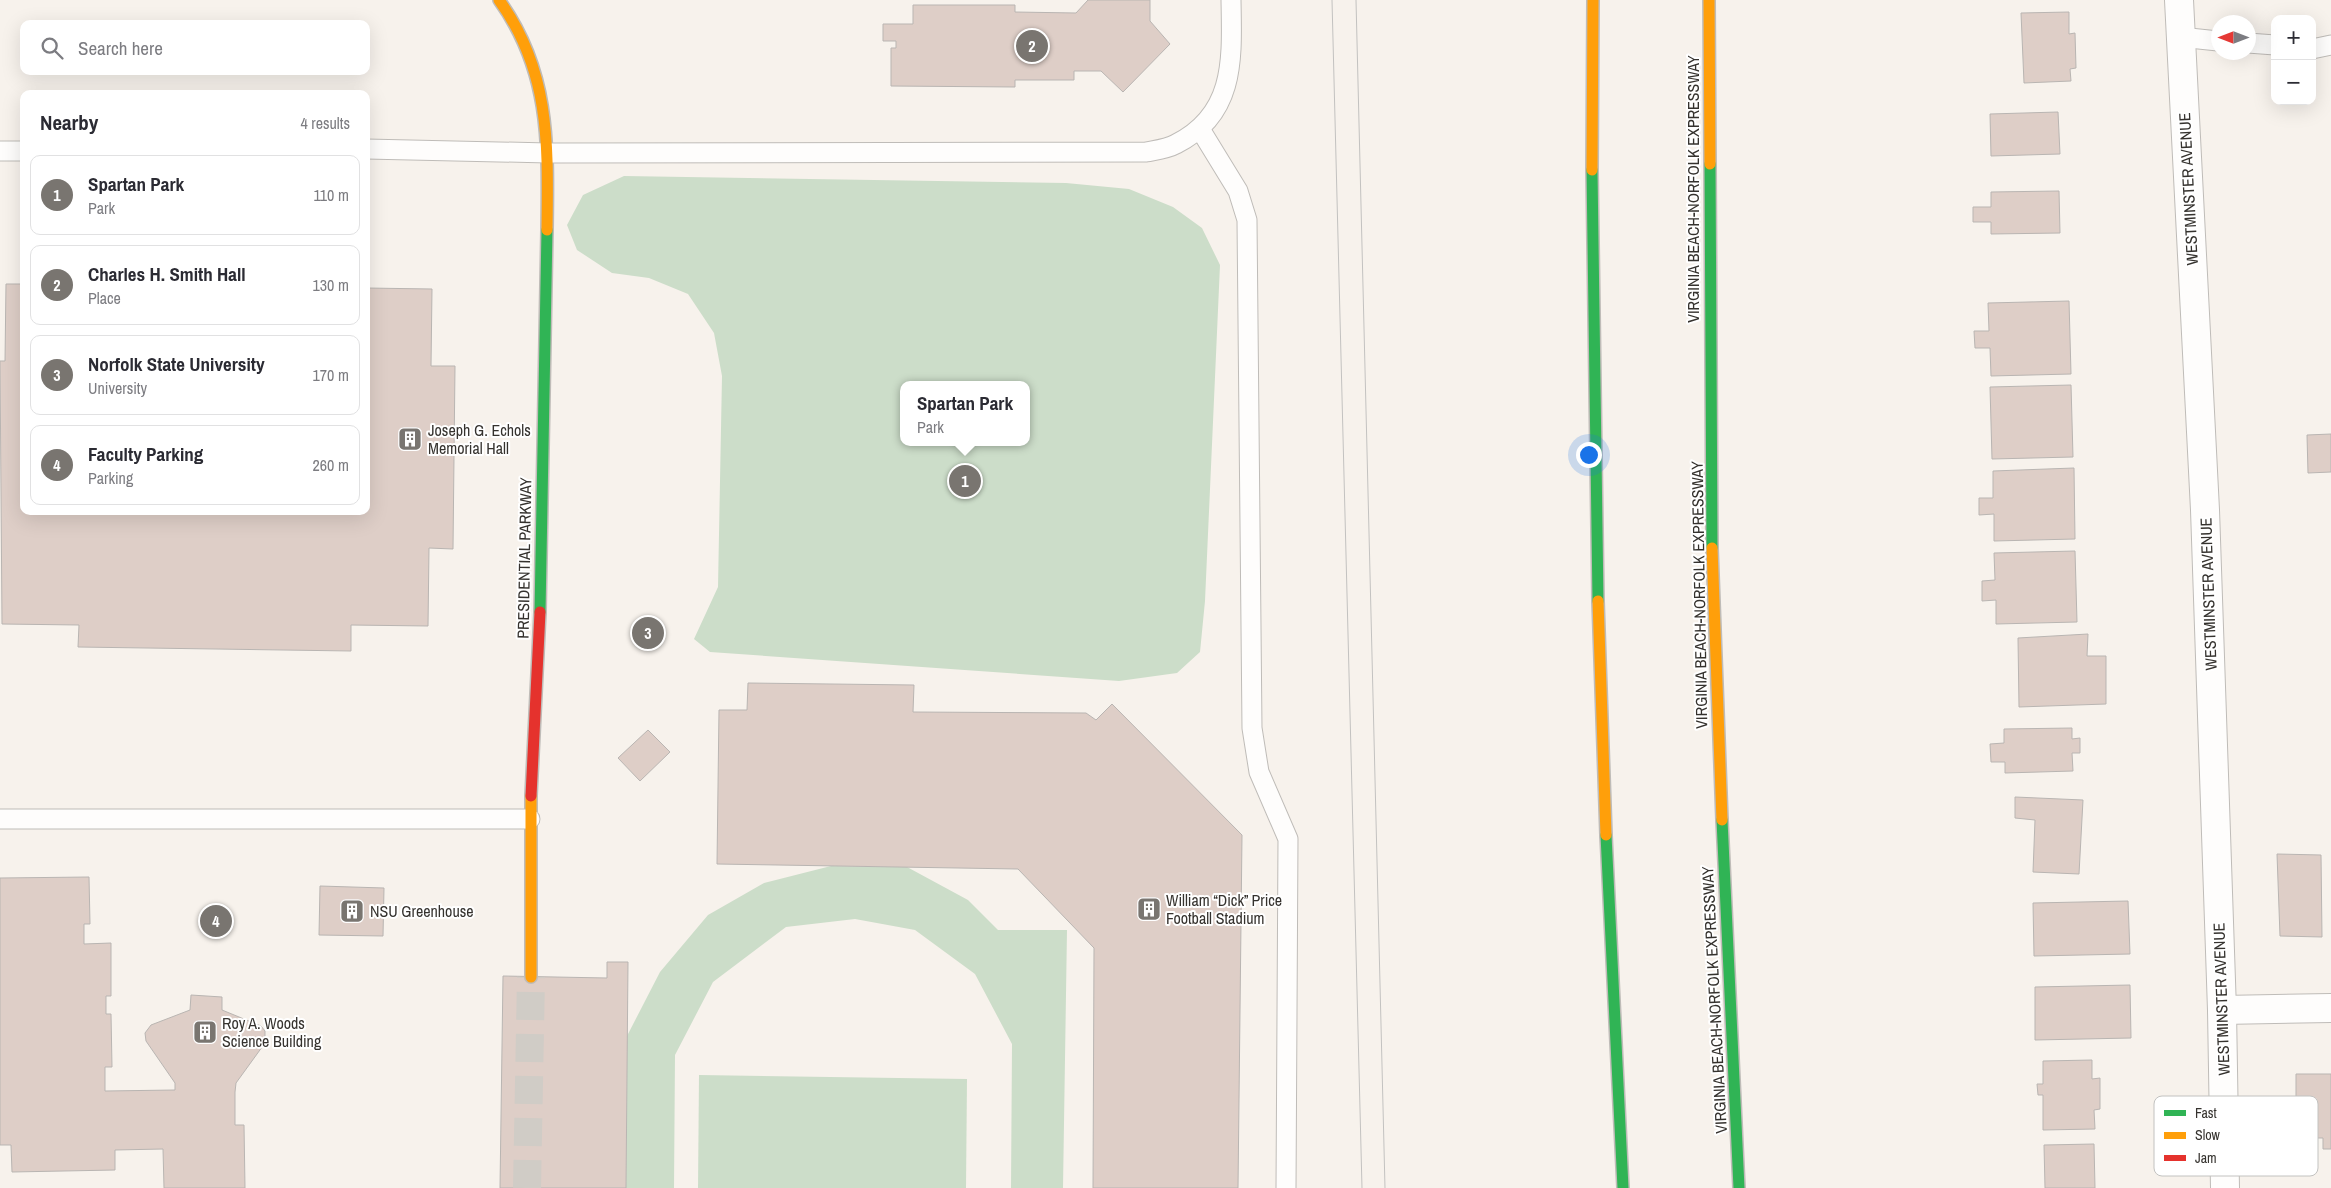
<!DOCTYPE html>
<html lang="en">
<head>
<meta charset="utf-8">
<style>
	body { margin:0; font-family:"Archivo Narrow",sans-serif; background:#f7f7f7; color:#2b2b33 }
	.controls { position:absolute; right:15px; top:15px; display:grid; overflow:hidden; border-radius:10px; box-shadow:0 5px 20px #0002 }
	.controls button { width:45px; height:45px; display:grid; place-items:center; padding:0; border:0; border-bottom:1px solid #e1e1e2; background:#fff; color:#2b2b33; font:25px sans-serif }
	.compass { position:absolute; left:2211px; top:15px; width:45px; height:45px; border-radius:50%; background:#fff; box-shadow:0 5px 20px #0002; rotate:270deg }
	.you { position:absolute; left:1588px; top:454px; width:18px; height:18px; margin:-12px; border:4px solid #fff; border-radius:50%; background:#1a73e8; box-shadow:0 0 0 8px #1a73e833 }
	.badge { display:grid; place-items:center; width:32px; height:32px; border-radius:50%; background:#797570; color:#fff; font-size:16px; font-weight:700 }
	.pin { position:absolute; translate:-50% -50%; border:2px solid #fff; box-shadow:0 1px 5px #0006 }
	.popup { position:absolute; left:900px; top:381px; width:130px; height:65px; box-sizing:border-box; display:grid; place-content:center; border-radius:10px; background:#fff; filter:drop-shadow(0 1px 4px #0005); font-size:16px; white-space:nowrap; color:#7c7c81 }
	.popup b { font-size:19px; color:#2b2b33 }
	.popup::after { content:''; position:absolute; left:50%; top:100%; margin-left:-10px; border:10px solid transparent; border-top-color:#fff }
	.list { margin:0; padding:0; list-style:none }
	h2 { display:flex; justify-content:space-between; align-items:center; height:65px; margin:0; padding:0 20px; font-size:21px }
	h2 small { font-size:16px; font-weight:400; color:#7c7c81 }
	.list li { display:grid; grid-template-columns:32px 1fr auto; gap:15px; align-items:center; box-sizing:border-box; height:80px; margin:0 10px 10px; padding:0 10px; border:1px solid #e1e1e2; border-radius:10px }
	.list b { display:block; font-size:19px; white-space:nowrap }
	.list p { margin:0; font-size:16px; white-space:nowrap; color:#7c7c81 }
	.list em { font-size:16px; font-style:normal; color:#7c7c81 }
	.icon { flex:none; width:28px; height:28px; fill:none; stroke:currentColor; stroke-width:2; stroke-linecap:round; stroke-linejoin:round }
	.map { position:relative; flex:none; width:2331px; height:1188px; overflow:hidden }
	.search { position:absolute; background:#fff; box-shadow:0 5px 20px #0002; left:20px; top:20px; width:350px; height:55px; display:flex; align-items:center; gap:12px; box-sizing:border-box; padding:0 18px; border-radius:10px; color:#7c7c81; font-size:19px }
	.panel { position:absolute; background:#fff; box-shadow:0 5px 20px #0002; left:20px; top:90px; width:350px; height:425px; border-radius:10px }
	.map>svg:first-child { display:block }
	.green { fill:#ccddc9; fill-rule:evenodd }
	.building { fill:#decec7; stroke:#b9b5b2 }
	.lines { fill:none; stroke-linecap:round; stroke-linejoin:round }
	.secondary-tunnel { stroke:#d0ccc6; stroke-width:28; stroke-dasharray:28 14; stroke-linecap:butt }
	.lane-casing { stroke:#bfbcb8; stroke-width:21 }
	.street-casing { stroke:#bfbcb8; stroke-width:30 }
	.fast-casing { stroke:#bfbcb8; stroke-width:14 }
	.slow-casing { stroke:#bfbcb8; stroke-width:14 }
	.jam-casing { stroke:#bfbcb8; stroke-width:14 }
	.lane { stroke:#fefdfc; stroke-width:19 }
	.street { stroke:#fefdfc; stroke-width:28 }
	.fast { stroke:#30b455; stroke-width:11 }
	.slow { stroke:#ff9f0a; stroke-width:11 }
	.jam { stroke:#e5322d; stroke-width:11 }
	.tram { stroke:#c3c2c0; stroke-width:1 }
	.labels { text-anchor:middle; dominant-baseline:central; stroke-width:4; stroke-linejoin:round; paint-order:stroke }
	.street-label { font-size:16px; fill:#35322e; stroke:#fff }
	.poi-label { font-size:16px; fill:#35322e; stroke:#fff; text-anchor:start }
	.key { fill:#fff; stroke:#c2c2c0; stroke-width:1 }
	.key-label { font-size:14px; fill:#35322e }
</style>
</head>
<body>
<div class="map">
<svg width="2331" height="1188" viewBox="0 0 2331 1188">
	<rect width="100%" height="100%" fill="#f7f2ec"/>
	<g class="green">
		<path d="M 624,176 L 1066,183 L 1129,189 L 1173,207 L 1202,228 L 1220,265 L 1205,601 L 1200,652 L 1177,673 L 1119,681 L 710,652 L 694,639 L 718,587 L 722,376 L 714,333 L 688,294 L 649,278 L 612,273 L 577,250 L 567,225 L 583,195 ZM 904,385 L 1026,385 L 1026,442 L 904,442 Z"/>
		<polygon points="831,866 907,867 968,900 998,930 1067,930 1063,1188 1011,1188 1012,1044 975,974 915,930 855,919 786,927 713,982 675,1055 674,1188 626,1188 627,1036 660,972 708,915 764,883"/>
		<polygon points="699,1075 967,1079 966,1188 698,1188"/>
	</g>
	<g class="building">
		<polygon points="1088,0 1150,0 1150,21 1170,44 1123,92 1101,71 1074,71 1074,80 1015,80 1015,87 891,86 891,48 896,48 896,41 883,41 883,24 913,24 913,5 1015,5 1015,12 1076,13"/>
		<polygon points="2069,12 2069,34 2075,33 2076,68 2070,69 2071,81 2024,83 2021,13"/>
		<polygon points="2058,112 2060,154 1991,156 1990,114"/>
		<polygon points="2059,191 2060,233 1991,234 1991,222 1973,222 1973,207 1991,207 1991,192"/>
		<polygon points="6,284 24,284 24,511 366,511 366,288 432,289 431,366 455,366 453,549 429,548 428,626 351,625 351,651 78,647 79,625 2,624 0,361 5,361"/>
		<polygon points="2069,301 2071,374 1991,376 1990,348 1975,348 1974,331 1989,331 1988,303"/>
		<polygon points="2071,385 2073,457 1992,459 1990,387"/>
		<polygon points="2331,434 2331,472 2308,473 2307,435"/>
		<polygon points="2074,468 2075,539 1994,541 1994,514 1979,515 1979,498 1993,498 1993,471"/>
		<polygon points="2075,551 2077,622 1996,624 1996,600 1982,601 1982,581 1995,580 1994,553"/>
		<polygon points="2088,634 2087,656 2106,656 2106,704 2019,707 2018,638"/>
		<polygon points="748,683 914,685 913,712 1086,713 1096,720 1112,704 1242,835 1238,1188 1093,1188 1094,948 1018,869 717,864 719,710 747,710"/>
		<polygon points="2072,728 2072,739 2080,738 2080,753 2072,753 2073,771 2005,773 2005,762 1991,762 1990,744 2004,743 2004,729"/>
		<polygon points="648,730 670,752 640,781 618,758"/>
		<polygon points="2015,797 2083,800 2079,874 2033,872 2035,820 2015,818"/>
		<polygon points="2277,854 2321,855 2322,937 2280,936"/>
		<polygon points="89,877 90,924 84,924 84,944 111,943 111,996 106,996 106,1014 111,1014 112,1067 105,1067 105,1091 175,1090 175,1083 146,1041 145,1033 151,1025 190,1010 191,995 222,997 222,1010 261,1026 265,1031 265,1043 236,1083 235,1092 235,1125 244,1125 245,1188 164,1188 163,1149 115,1150 115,1170 12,1172 11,1145 0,1145 0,878"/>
		<polygon points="320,886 384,888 383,936 319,935"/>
		<polygon points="2128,901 2130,954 2034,956 2033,903"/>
		<polygon points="607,962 628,962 626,1188 500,1188 503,976 607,978"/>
		<polygon points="2130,985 2131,1038 2035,1040 2035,987"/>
		<polygon points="2092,1060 2092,1079 2100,1078 2100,1109 2094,1110 2095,1129 2043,1130 2043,1095 2038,1095 2037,1084 2043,1084 2043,1061"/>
		<polygon points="2296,1074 2331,1074 2331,1149 2323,1149 2323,1138 2306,1138 2306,1122 2296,1122"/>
		<polygon points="2094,1144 2095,1188 2045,1188 2044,1145"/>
	</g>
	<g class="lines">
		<polyline class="secondary-tunnel" points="527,1188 531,977"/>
		<g class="lane-casing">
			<g id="lane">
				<polyline points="2180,37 2218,41"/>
				<polyline points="2248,43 2275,45"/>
				<polyline points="2312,49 2331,45"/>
				<polyline points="1200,129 1238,191 1247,220 1252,728 1259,772 1288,839 1286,1188"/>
				<path d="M 366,149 L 548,153 L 1146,152 C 1156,150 1167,149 1176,144 C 1236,114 1232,58 1231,0"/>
				<polyline points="0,151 24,151"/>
				<polyline points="0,819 530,819"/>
			</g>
		</g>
		<g class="street-casing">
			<g id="street">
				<polyline points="2179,0 2205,510 2222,1010 2225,1188"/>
				<polyline points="2222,1010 2331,1008"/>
			</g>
		</g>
		<g class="fast-casing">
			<g id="fast">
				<polyline points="1710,164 1712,548"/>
				<polyline points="1592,170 1598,601"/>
				<polyline points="540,612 547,230"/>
				<polyline points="1722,820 1739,1188"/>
				<polyline points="1606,835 1623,1188"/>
			</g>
		</g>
		<g class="slow-casing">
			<g id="slow">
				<path d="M 499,0 C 551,72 548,146 547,230"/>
				<polyline points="1709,0 1710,164"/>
				<polyline points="1592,170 1593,0"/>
				<polyline points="1712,548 1722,820"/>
				<polyline points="1598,601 1606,835"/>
				<polyline points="531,977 531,796"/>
			</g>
		</g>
		<g class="jam-casing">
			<polyline id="jam" points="531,796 540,612"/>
		</g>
		<use href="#lane" class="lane"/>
		<use href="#street" class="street"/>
		<use href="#fast" class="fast"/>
		<use href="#slow" class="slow"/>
		<use href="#jam" class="jam"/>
		<g class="tram">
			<polyline points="1332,0 1362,1188"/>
			<polyline points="1356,0 1385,1188"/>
		</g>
	</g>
	<defs>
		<g id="building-square" transform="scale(1.25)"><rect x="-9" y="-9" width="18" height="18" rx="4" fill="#797570" stroke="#fff"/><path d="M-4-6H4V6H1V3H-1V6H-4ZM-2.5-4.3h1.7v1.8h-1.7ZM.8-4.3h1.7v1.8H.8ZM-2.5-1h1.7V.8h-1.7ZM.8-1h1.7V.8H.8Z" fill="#fff"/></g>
	</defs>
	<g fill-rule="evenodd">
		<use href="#building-square" x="410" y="439"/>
		<use href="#building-square" x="1149" y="909"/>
		<use href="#building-square" x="352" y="911"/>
		<use href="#building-square" x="205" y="1032"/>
	</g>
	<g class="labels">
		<g class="street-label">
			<text transform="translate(1693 189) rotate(-90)">VIRGINIA BEACH-NORFOLK EXPRESSWAY</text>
			<text transform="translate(2188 189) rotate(-93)">WESTMINSTER AVENUE</text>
			<text transform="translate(524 558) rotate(-89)">PRESIDENTIAL PARKWAY</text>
			<text transform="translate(2208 594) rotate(-92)">WESTMINSTER AVENUE</text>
			<text transform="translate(1699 595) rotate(-91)">VIRGINIA BEACH-NORFOLK EXPRESSWAY</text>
			<text transform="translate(2221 999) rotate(-92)">WESTMINSTER AVENUE</text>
			<text transform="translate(1714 1000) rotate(-93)">VIRGINIA BEACH-NORFOLK EXPRESSWAY</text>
		</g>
		<g class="poi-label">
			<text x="428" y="430">Joseph G. Echols<tspan x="428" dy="18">Memorial Hall</tspan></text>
			<text x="1166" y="900">William “Dick” Price<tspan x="1166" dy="18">Football Stadium</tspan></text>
			<text x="370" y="911">NSU Greenhouse</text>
			<text x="222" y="1023">Roy A. Woods<tspan x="222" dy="18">Science Building</tspan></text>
		</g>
	</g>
	<rect x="2154" y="1096" width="164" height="80" rx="8" class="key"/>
	<rect x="2164" y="1110" width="22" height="6" fill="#30b455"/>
	<rect x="2164" y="1132" width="22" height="7" fill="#ff9f0a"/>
	<rect x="2164" y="1155" width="22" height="6" fill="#e5322d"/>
	<g class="key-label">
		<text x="2195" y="1118">Fast</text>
		<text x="2195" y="1140">Slow</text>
		<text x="2195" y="1163">Jam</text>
	</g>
</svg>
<div class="controls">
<button>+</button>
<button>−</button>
</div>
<svg class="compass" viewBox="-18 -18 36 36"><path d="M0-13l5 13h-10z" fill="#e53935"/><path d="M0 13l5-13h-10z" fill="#7c7c81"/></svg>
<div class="you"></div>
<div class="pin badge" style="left:965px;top:481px">1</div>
<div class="popup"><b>Spartan Park</b>Park</div>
<div class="pin badge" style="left:1032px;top:46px">2</div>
<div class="pin badge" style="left:648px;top:633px">3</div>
<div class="pin badge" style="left:216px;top:921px">4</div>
<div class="search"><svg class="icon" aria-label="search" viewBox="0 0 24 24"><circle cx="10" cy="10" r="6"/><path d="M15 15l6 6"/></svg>Search here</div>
<section class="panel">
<h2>Nearby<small>4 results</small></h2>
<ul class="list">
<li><span class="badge">1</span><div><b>Spartan Park</b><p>Park</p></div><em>110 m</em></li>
<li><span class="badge">2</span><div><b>Charles H. Smith Hall</b><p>Place</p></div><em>130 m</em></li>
<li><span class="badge">3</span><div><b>Norfolk State University</b><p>University</p></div><em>170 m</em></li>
<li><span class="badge">4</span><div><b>Faculty Parking</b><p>Parking</p></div><em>260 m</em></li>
</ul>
</section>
</div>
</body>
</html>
